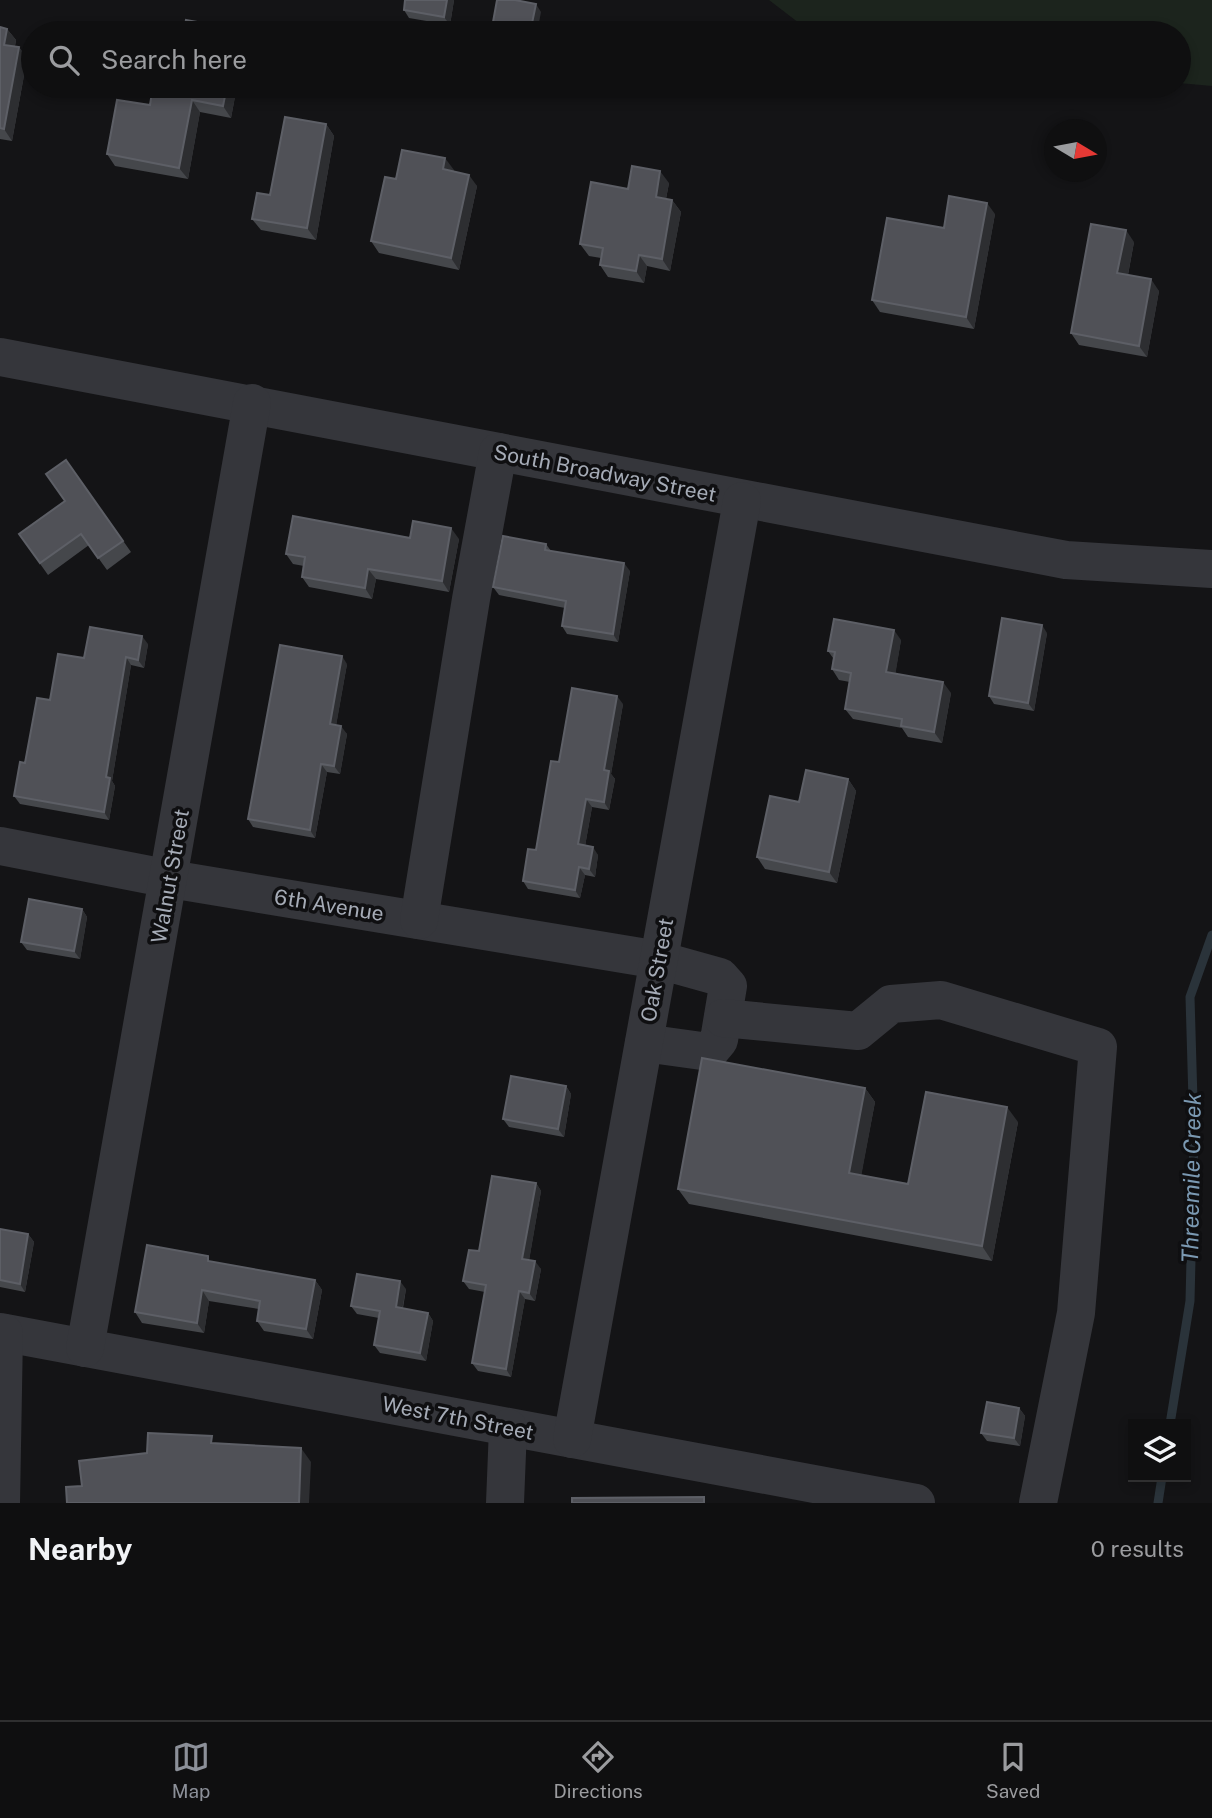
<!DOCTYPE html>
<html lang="en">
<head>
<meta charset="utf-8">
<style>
	body { margin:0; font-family:"Public Sans",sans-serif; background:#181819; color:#f1f3f6 }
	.controls { position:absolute; right:21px; bottom:21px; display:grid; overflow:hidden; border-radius:0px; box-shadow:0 4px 10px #0003 }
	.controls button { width:63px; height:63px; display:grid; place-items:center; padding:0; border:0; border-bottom:2px solid #2f2f30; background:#0f0f10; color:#f1f3f6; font:35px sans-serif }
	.compass { position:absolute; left:1044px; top:119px; width:63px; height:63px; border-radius:50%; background:#0f0f10; box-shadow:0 4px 10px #0003; rotate:100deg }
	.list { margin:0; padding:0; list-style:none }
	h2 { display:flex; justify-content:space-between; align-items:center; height:91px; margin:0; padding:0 28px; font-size:30px }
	h2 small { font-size:23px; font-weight:400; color:#9b9c9f }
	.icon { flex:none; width:38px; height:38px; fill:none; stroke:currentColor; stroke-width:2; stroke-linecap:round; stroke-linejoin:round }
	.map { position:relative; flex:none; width:1212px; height:1503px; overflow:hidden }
	.search { position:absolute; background:#0f0f10; box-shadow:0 4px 10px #0003; left:21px; right:21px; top:21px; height:77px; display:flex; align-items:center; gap:18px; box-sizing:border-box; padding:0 24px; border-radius:38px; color:#9b9c9f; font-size:26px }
	.sheet { height:217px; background:#0f0f10 }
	nav { display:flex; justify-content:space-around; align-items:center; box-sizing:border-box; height:98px; border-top:2px solid #2f2f30; background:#0f0f10; font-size:19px; color:#9b9c9f }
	nav a { display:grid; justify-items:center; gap:4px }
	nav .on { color:#8c9099 }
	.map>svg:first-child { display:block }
	.green { fill:#1c241d }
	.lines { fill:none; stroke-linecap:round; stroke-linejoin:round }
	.stream { stroke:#2a333a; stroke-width:9 }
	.minor { stroke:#35363b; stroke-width:38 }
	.wall { fill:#45474b }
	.shaded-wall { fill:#2d2e31 }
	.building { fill:#505157; stroke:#5d5f66; stroke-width:2 }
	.labels { text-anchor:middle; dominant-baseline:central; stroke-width:7; stroke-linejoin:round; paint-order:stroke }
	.street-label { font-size:21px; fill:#a5abb6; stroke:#0f0f11 }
	.water-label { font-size:23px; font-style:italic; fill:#7b99b2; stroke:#0f0f11 }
</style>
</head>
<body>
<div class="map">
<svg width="1212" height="1503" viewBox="0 0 1212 1503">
	<rect width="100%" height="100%" fill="#141416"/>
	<polygon class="green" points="769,0 1212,0 1212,86 1179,83 1179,33 812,33"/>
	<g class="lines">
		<g class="stream">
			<polyline points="1170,1424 1190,1301 1194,1135 1190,997 1212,935"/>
			<polyline points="1158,1503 1162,1477"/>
		</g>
		<g class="minor">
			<polyline points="0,357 1066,560 1212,569"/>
			<polyline points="0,846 170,879 659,960 720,977 728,986 719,1040 709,1052 644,1043"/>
			<polyline points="419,920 471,599 498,452"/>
			<polyline points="723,1018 858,1031 891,1004 941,1000 1098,1047 1076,1313 1038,1503"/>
			<polyline points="0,1332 916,1503"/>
			<polyline points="85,1348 252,403"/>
			<polyline points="572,1439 742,501"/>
			<polyline points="1,1503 4,1333"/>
			<polyline points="505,1503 508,1428"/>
		</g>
	</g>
	<g class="wall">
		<polygon points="405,0 454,0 450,25 409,18 404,10"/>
		<polygon points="0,27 7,29 16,40 15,46 19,47 27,59 12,141 0,139"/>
		<polygon points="153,86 237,86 231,118 200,112 188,179 115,166 107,154 150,105"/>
		<polygon points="326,124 334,136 316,240 261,230 252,219"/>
		<polygon points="454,170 453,171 477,186 459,270 379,253 371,241 396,179"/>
		<polygon points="669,183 666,199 672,200 681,212 670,271 647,266 644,283 608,277 600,265 601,258 589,256 580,244 628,189"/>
		<polygon points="995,214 974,329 880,312 872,300 944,228"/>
		<polygon points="1134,242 1128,275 1159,291 1147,357 1079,345 1071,333"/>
		<polygon points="66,460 131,552 107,570 89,545 48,575 19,534 65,501"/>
		<polygon points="410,538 459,539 449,592 376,579 372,599 309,587 302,577 304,566 293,564 286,554"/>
		<polygon points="546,544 551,551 630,571 618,642 567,634 562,626 565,608 499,595 493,587"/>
		<polygon points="1047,633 1034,711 994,704 989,696"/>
		<polygon points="901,640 895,674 951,693 942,743 908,737 902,728 853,719 845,709 850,682 839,680 832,669 833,658 828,651"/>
		<polygon points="148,644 144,668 131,665 112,781 115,786 109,820 20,804 14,796 25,763 50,700 84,658"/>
		<polygon points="347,664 336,725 347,734 340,774 327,772 315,838 253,827 248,819"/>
		<polygon points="623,704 611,774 615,779 609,810 592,807 585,846 598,855 595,877 585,875 580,898 528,889 523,881 536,850 559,762"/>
		<polygon points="848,779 856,791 837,883 765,869 757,857 799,802"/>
		<polygon points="82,909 87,917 80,959 27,950 21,942"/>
		<polygon points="566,1086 571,1094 564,1137 509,1127 503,1119"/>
		<polygon points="865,1088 875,1102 861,1175 908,1184 1018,1122 992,1261 689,1204 678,1189"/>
		<polygon points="536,1183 541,1191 529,1260 541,1269 535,1301 525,1299 511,1377 478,1371 472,1363 485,1292 469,1289 463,1281 479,1251"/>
		<polygon points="0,1229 28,1234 34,1242 25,1292 0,1287"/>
		<polygon points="213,1262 315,1280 322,1290 313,1339 264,1331 257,1321 259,1309 209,1301 204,1333 142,1323 135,1312"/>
		<polygon points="406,1289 403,1308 428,1313 433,1321 426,1361 380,1353 374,1345 379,1318 357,1314 351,1306"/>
		<polygon points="1019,1408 1025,1416 1020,1446 987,1441 981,1433"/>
	</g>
	<g class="shaded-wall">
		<polygon points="447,0 454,0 450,25 444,17"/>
		<polygon points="536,4 541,12 537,33 530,33"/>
		<polygon points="7,29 16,40 13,56 4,45"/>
		<polygon points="19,47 27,59 12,141 4,129"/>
		<polygon points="227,86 237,86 231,118 223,106"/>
		<polygon points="192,100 200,112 188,179 179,168"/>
		<polygon points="326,124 334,136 316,240 307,228"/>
		<polygon points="445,158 454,170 451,181 443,169"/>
		<polygon points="660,171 669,183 664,209 656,197"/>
		<polygon points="469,175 477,186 459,270 451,258"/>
		<polygon points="672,200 681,212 670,271 662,259"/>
		<polygon points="987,203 995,214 974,329 966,317"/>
		<polygon points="1126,230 1134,242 1126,285 1117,273"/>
		<polygon points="639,255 647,266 644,283 636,271"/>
		<polygon points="1151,279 1159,291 1147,357 1139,346"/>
		<polygon points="451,528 459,539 449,592 442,581"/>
		<polygon points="624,563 630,571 618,642 613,634"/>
		<polygon points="368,569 376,579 372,599 365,588"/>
		<polygon points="1042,625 1047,633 1034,711 1028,703"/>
		<polygon points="894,630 901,640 894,683 886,672"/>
		<polygon points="142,636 148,644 144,668 138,660"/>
		<polygon points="342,656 347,664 335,732 330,724"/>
		<polygon points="126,657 131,665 112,781 115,786 109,820 104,812 106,777"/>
		<polygon points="943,682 951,693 942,743 934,732"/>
		<polygon points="617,696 623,704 611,774 615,779 609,810 604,802 604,770"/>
		<polygon points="341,726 347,734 340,774 334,766"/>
		<polygon points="321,764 327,772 315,838 310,830"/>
		<polygon points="848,779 856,791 837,883 829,872"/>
		<polygon points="586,799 592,807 584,852 578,844"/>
		<polygon points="593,847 598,855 595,877 589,869"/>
		<polygon points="579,867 585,875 580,898 575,890"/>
		<polygon points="82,909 87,917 80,959 74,951"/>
		<polygon points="566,1086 571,1094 564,1137 558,1129"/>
		<polygon points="865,1088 875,1102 859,1188 849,1173"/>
		<polygon points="1007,1107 1018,1122 992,1261 982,1246"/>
		<polygon points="536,1183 541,1191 528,1267 522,1259"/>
		<polygon points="28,1234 34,1242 25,1292 20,1284"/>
		<polygon points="535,1261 541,1269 535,1301 529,1293"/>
		<polygon points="315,1280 322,1290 313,1339 306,1329"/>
		<polygon points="400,1281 406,1289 401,1315 396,1307"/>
		<polygon points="202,1290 209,1301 204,1333 197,1323"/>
		<polygon points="519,1291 525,1299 511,1377 506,1369"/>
		<polygon points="428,1313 433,1321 426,1361 420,1353"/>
		<polygon points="1019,1408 1025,1416 1020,1446 1014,1438"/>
		<polygon points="301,1448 311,1462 309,1503 299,1503"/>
	</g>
	<g class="building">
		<polygon points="405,0 447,0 444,17 404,10"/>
		<polygon points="497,0 515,0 536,4 530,33 491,33"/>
		<polygon points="186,20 237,29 236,33 183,33"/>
		<polygon points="0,27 7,29 4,45 19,47 4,129 0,128"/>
		<polygon points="153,86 227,86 223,106 192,100 179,168 107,154 117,100 150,105"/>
		<polygon points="285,117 326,124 307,228 252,219 257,193 270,195"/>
		<polygon points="402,150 445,158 443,169 469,175 451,258 371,241 385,177 396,179"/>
		<polygon points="632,166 660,171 656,197 672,200 662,259 639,255 636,271 600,265 603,248 580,244 591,182 628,189"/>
		<polygon points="949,196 987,203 966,317 872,300 887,218 944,228"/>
		<polygon points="1091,224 1126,230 1117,273 1151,279 1139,346 1071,333"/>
		<polygon points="66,460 123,541 98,558 81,534 40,563 19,534 65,501 46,474"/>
		<polygon points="293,516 410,538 413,521 451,528 442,581 368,569 365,588 302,577 305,557 286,554"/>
		<polygon points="503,536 546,544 545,550 624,563 613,634 562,626 566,601 493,587"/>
		<polygon points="1002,618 1042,625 1028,703 989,696"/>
		<polygon points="834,619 894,630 886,672 943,682 934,732 901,726 902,719 845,709 851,673 832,669 835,652 828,651"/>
		<polygon points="90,627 142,636 138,660 126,657 106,777 110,778 104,812 14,796 20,762 25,763 37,698 50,700 58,654 84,658"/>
		<polygon points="280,645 342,656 330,724 341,726 334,766 321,764 310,830 248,819"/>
		<polygon points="572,688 617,696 604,770 609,771 604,802 586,799 578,844 593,847 589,869 579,867 575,890 523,881 528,849 536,850 551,761 559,762"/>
		<polygon points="806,770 848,779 829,872 757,857 770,796 799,802"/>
		<polygon points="29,899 82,909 74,951 21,942"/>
		<polygon points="702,1058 865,1088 849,1173 908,1184 926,1092 1007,1107 982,1246 678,1189"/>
		<polygon points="511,1076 566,1086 558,1129 503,1119"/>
		<polygon points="492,1176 536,1183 522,1259 535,1261 529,1293 519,1291 506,1369 472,1363 486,1285 463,1281 469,1250 479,1251"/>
		<polygon points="0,1229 28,1234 20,1284 0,1280"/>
		<polygon points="147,1245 208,1256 208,1261 315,1280 306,1329 257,1321 260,1301 202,1290 197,1323 135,1312"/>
		<polygon points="357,1274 400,1281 396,1307 428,1313 420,1353 374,1345 380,1311 351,1306"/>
		<polygon points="987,1402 1019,1408 1014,1438 981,1433"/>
		<polygon points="148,1433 212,1436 211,1443 301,1448 299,1503 67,1503 66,1487 82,1486 79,1461 147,1453"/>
		<polygon points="704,1497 704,1503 572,1503 572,1498"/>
	</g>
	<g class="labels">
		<g class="street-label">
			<text transform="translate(605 473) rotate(11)">South Broadway Street</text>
			<text transform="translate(170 876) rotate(-80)">Walnut Street</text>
			<text transform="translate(329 905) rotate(9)">6th Avenue</text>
			<text transform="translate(657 970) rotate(-80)">Oak Street</text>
			<text transform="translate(458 1418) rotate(11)">West 7th Street</text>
		</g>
		<g class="water-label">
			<text transform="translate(1191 1178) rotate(-89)">Threemile Creek</text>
		</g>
	</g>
</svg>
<div class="controls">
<button><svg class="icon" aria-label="layers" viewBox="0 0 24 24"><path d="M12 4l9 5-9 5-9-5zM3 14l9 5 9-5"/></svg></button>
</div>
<svg class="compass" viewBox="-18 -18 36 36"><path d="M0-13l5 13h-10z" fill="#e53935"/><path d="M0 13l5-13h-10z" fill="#9b9c9f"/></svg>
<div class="search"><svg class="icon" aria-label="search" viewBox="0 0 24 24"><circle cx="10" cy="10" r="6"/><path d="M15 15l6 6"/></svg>Search here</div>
</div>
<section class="sheet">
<h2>Nearby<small>0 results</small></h2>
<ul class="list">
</ul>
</section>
<nav>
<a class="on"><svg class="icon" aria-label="map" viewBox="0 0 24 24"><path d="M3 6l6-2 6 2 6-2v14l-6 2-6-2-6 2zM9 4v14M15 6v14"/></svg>Map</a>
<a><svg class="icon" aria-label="directions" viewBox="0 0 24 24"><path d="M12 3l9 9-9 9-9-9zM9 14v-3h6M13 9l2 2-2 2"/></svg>Directions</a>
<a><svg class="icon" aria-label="saved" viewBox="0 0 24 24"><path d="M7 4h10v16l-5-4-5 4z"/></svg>Saved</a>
</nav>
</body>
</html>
